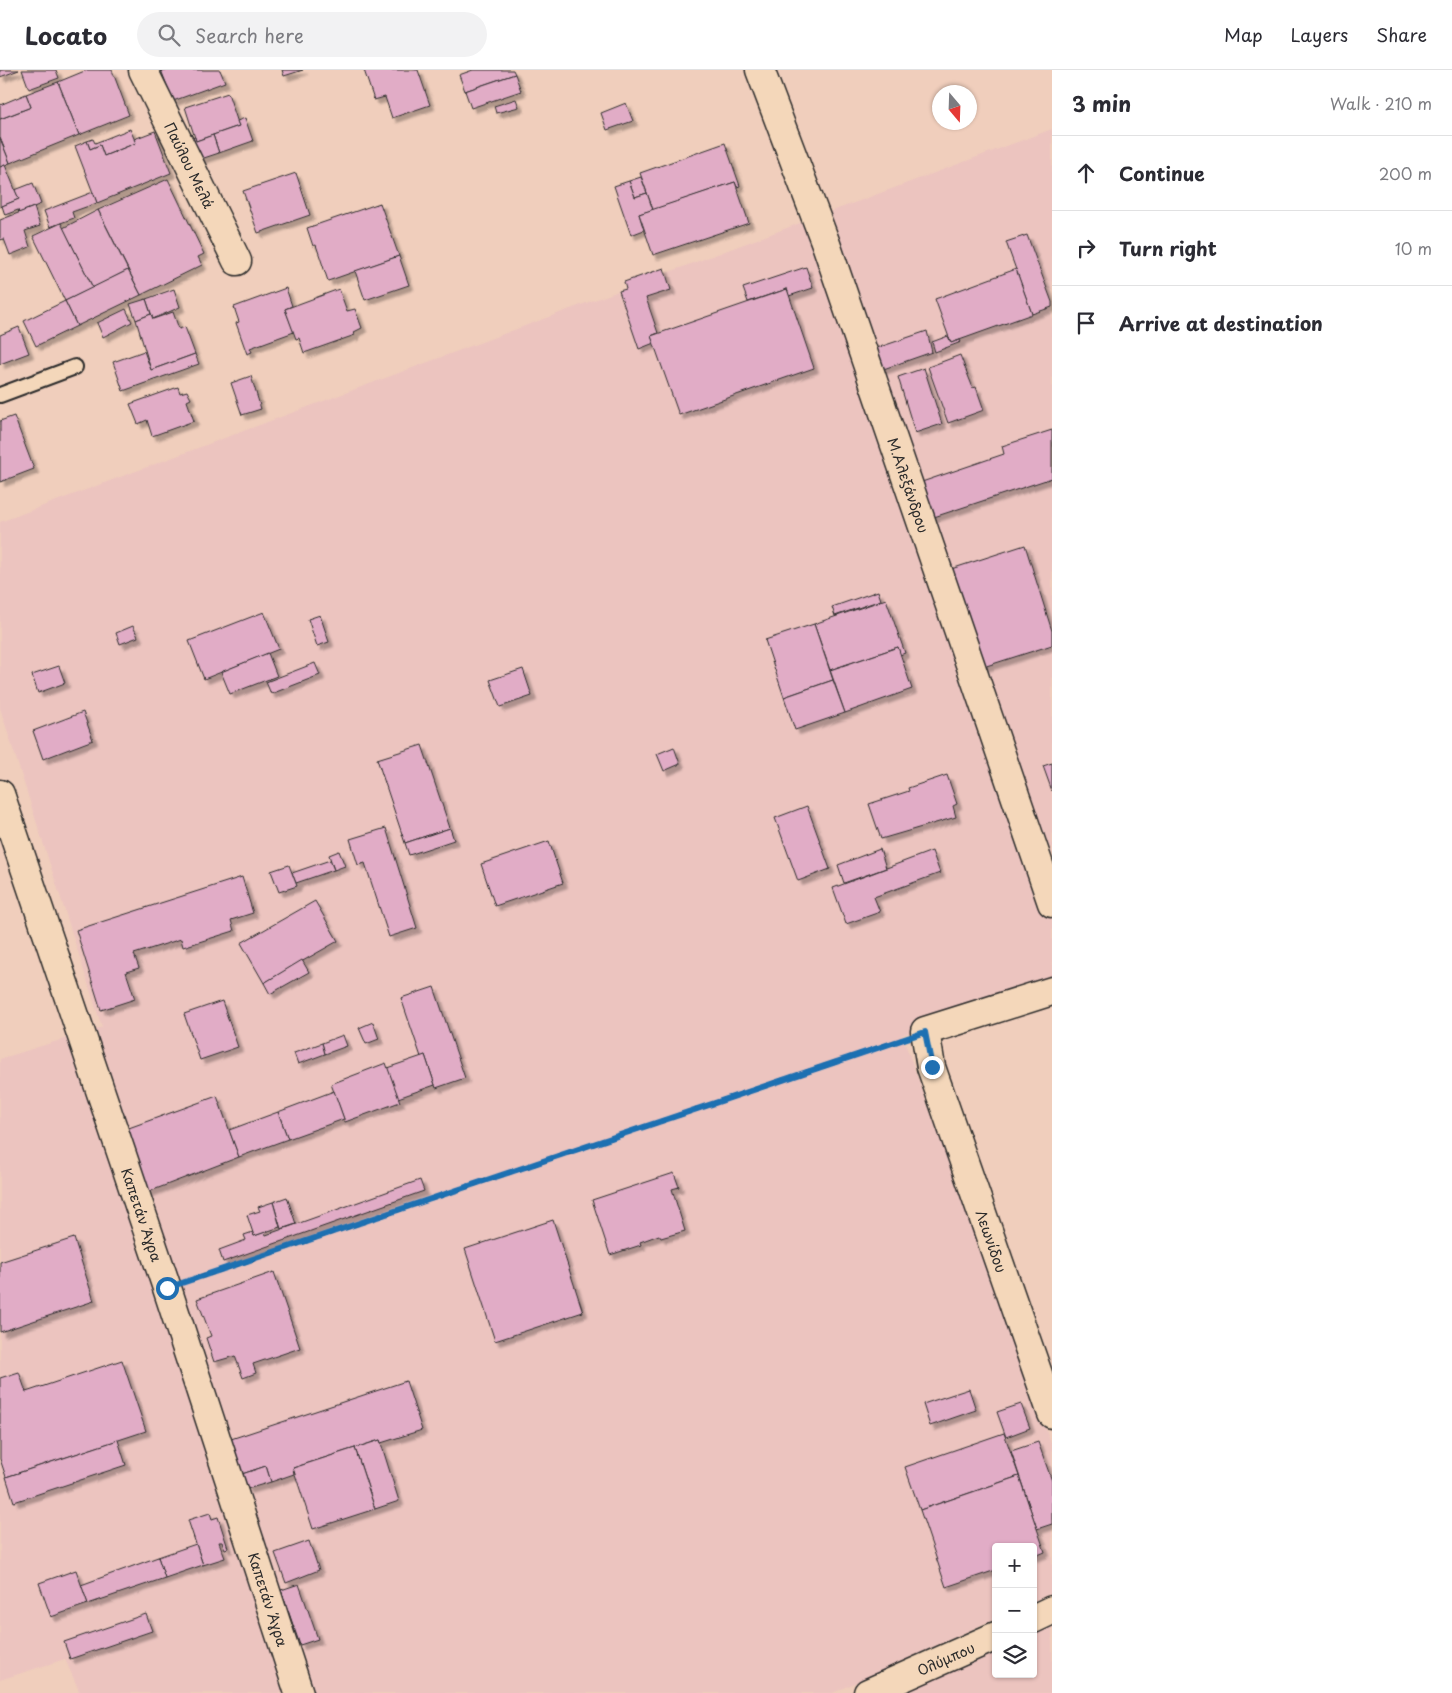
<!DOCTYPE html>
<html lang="en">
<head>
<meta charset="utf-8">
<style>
	body { margin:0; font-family:"Playpen Sans",sans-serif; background:#f2f2f3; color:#2b2b33 }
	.controls { position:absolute; right:15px; bottom:15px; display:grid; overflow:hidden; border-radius:5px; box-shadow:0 1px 4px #0004 }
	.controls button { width:45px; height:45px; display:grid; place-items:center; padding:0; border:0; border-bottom:1px solid #e1e1e2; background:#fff; color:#2b2b33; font:25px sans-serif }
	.compass { position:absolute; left:932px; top:15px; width:45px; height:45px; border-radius:50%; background:#fff; box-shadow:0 1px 4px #0004; rotate:161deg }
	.stop { position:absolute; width:15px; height:15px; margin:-11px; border:4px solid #1f6fb2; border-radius:50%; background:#fff }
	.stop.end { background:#1f6fb2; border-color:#fff; box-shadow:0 1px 5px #0008 }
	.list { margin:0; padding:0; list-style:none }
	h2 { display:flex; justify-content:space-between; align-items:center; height:65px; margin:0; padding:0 20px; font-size:21px }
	h2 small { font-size:16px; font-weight:400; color:#7c7c81 }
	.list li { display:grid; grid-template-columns:32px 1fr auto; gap:15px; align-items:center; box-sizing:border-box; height:75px; padding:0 20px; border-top:1px solid #e1e1e2 }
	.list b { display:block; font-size:19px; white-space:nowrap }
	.list em { font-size:16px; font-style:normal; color:#7c7c81 }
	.icon { flex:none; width:28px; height:28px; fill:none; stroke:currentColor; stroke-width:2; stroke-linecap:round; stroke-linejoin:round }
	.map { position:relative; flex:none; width:1052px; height:1623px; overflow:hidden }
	header { display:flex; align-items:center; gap:30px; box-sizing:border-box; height:70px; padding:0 25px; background:#fff; border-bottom:1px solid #e1e1e2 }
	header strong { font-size:24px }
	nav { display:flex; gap:28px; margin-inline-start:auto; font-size:18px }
	.search { width:350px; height:45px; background:#f2f2f3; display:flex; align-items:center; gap:12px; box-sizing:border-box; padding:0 18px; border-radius:28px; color:#7c7c81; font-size:19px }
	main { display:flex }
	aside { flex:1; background:#fff }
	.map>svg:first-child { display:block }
	.built { fill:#ecc4bf }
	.building { fill:#e1acc6; stroke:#2b2b2b; filter:url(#shadow) }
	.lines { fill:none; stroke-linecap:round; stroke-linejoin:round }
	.lane-casing { stroke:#2b2b2b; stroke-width:18 }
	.street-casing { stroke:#2b2b2b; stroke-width:31 }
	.secondary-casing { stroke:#2b2b2b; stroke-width:31 }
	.path { stroke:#2b2b2b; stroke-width:3; stroke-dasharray:5 4; stroke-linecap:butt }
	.lane { stroke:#f4d7ba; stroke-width:14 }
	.street { stroke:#f4d7ba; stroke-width:28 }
	.secondary { stroke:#f4d7ba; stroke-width:28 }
	.route { stroke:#1f6fb2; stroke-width:6 }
	.labels { text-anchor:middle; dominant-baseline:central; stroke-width:5; stroke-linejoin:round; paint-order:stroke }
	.street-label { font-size:14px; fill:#2b2b2b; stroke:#f4d7ba }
</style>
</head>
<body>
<header>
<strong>Locato</strong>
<div class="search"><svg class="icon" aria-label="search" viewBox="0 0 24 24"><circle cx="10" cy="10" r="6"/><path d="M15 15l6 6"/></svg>Search here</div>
<nav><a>Map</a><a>Layers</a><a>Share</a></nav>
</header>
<main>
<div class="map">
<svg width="1052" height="1623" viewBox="0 0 1052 1623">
	<defs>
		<filter id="shadow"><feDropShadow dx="4.5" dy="4.5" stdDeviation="1" flood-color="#0004"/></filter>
	</defs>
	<rect width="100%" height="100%" fill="#f0cebc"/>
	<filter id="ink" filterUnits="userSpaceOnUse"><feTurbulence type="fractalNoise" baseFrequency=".02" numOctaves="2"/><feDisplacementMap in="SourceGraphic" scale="10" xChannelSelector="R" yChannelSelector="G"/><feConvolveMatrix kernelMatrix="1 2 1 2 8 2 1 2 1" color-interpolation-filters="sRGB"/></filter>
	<g filter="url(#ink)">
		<g class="built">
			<polygon points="1052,59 1052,916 902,965 1052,1376 1052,1523 1033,1531 1033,1477 996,1477 996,1548 833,1623 80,1623 65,1589 0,1610 0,989 102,957 0,638 0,452"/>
			<polygon points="1052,1549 1052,1623 887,1623 996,1574 996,1604 1033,1604 1033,1557"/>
		</g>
		<g class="building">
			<polygon points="0,0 19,0 0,7"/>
			<polygon points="22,0 56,0 59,8 29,19"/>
			<polygon points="87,0 112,0 129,45 79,65 58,12"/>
			<polygon points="161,0 220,0 225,12 173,31"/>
			<polygon points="282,0 303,0 284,6"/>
			<polygon points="364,0 418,0 430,35 392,48 385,27 374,30"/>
			<polygon points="473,0 513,0 515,4 465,21 459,5"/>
			<polygon points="515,4 521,21 471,38 465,21"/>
			<polygon points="58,12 79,65 10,93 0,68 0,49 31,37 26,24"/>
			<polygon points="228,23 239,56 196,71 185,37"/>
			<polygon points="26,24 31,37 0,49 0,35"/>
			<polygon points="516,29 519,37 496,43 494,36"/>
			<polygon points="626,33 633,51 607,60 601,43"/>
			<polygon points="245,48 253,71 219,83 213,65 239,56 237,51"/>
			<polygon points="130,59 136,73 104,86 100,75 90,79 87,71 93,69 95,73"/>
			<polygon points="155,61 171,103 97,133 75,76 87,71 90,79 100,75 104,86 136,73 134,69"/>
			<polygon points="213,65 219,83 198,90 191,68 195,67 196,71"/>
			<polygon points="0,68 10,93 0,97"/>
			<polygon points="725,73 740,116 737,117 735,112 653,140 640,103"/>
			<polygon points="5,95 19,129 0,137 0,97"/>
			<polygon points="296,103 310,145 258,163 243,121"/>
			<polygon points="641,107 647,123 635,127 629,111"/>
			<polygon points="168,109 204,184 198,187 202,195 141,225 98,140"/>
			<polygon points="629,111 635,127 647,123 653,140 639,144 644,160 631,165 614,116"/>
			<polygon points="735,112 749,153 653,185 639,144"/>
			<polygon points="33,113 41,134 19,143 18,140 5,145 2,136 19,129 15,120"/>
			<polygon points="93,122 97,133 72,142 74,148 50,157 44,141"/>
			<polygon points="380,133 399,186 328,211 316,175 313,176 307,158"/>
			<polygon points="34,137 40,156 25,161 30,177 10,185 4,169 0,170 0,150"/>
			<polygon points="98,140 128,200 93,218 63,158"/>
			<polygon points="61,153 93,218 65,231 33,166"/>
			<polygon points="1027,165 1052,232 1052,237 1032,244 1006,172"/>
			<polygon points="399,186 409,215 365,230 355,201"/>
			<polygon points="806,197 813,218 789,226 787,219 748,232 743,218"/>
			<polygon points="664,198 671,220 646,228 658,263 651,266 654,273 639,279 619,221 626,219 624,212"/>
			<polygon points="1016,199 1032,244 951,273 935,229"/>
			<polygon points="128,200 141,225 77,256 65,231"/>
			<polygon points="286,218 292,236 285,239 294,262 250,278 252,282 247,284 236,253 239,252 234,237"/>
			<polygon points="174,219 180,237 153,249 146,229"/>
			<polygon points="339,219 347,241 355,239 362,258 354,262 355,265 304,283 299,268 296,269 285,239"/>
			<polygon points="787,219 814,298 679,345 651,266"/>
			<polygon points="146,229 151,244 136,250 130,234"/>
			<polygon points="65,231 77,256 36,276 24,251"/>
			<polygon points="126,239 132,252 103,267 97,253"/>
			<polygon points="173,242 179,259 185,257 195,284 151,300 136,250 151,244 153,249"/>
			<polygon points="19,257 29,283 0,294 0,265"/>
			<polygon points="927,261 932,282 875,302 868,281"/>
			<polygon points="948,266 951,273 960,270 961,272 935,282 932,272"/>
			<polygon points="144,281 151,300 195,284 199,294 123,321 113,292"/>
			<polygon points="960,285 973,318 976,317 984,340 948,353 928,297"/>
			<polygon points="924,298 942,354 915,363 898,307"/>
			<polygon points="251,306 261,339 242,345 231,313"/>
			<polygon points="178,317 180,323 187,321 191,329 187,331 194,351 152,366 147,350 138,354 130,334"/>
			<polygon points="14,346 34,399 0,412 0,351"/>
			<polygon points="1052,360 1052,408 928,449 916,414 1004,384 1002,376"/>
			<polygon points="1025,475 1052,561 1052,575 977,599 945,501"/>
			<polygon points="878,521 881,530 835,546 832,537"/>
			<polygon points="886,529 905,583 900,585 898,577 830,600 814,554"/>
			<polygon points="264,542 279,579 204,609 189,571"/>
			<polygon points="320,545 329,572 317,576 308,549"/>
			<polygon points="814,554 833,610 784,627 765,570"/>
			<polygon points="133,556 138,567 120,574 116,563"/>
			<polygon points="898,577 912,619 845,643 830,600"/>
			<polygon points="268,583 277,606 230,624 221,602"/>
			<polygon points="315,593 320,605 271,624 266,612"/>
			<polygon points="59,596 65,613 38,623 32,605"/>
			<polygon points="523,599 532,626 500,637 490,610"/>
			<polygon points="833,610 845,643 795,660 784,627"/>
			<polygon points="83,642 93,670 43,689 33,661"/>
			<polygon points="422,675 450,758 405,773 377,689"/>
			<polygon points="674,677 680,694 664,701 657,684"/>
			<polygon points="1052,693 1052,721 1043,696"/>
			<polygon points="947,705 957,734 953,736 956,747 881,769 869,734 909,721 908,718"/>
			<polygon points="807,736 830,799 798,811 775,748"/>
			<polygon points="386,758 417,858 389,867 365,793 358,795 350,769"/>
			<polygon points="450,758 454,770 409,785 405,773"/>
			<polygon points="549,771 563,813 495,836 481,794"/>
			<polygon points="880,779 886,798 844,813 838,795"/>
			<polygon points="339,781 345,796 334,800 329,785"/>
			<polygon points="932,781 940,803 874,827 880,842 846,854 833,818"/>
			<polygon points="330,790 334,800 296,813 292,803"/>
			<polygon points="289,795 297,816 279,822 271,801"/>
			<polygon points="242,807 253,843 231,850 234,861 183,877 181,869 134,884 139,898 126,902 135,929 101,940 76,860"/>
			<polygon points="315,831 338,871 264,913 241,873"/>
			<polygon points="302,890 309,902 270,924 264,913"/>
			<polygon points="434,917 465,1008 436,1018 425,985 421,987 401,928"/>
			<polygon points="222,931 238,977 200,990 184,944"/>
			<polygon points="373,952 379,969 366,974 359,958"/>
			<polygon points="343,965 347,976 325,984 322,973"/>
			<polygon points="322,973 325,984 298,994 294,983"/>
			<polygon points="425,985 435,1015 398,1028 387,998"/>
			<polygon points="386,993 400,1032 345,1052 331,1014"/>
			<polygon points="334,1021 344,1049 288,1069 278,1042"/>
			<polygon points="217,1026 239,1087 148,1122 126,1059"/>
			<polygon points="278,1042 288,1069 239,1087 229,1060"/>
			<polygon points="674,1103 679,1117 672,1119 685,1161 661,1168 659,1165 640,1172 641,1175 610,1185 592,1130"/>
			<polygon points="420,1110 424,1121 223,1192 219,1180 246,1170 244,1165 253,1162 254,1166 265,1162 266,1165"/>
			<polygon points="287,1127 296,1154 281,1159 273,1132"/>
			<polygon points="273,1132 280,1157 254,1166 247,1145 260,1141 258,1137"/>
			<polygon points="553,1150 583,1242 495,1271 465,1179"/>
			<polygon points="74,1168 94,1231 0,1262 0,1192"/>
			<polygon points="274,1202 300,1278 253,1294 256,1303 243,1308 235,1286 214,1292 206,1268 211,1266 197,1229"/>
			<polygon points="122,1290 146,1361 6,1407 0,1389 0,1308 19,1302 26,1322"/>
			<polygon points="406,1311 422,1360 381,1373 380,1370 293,1398 294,1404 271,1412 266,1396 242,1404 231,1369"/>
			<polygon points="969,1319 976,1340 930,1356 923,1334"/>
			<polygon points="1021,1334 1030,1358 1006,1367 997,1342"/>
			<polygon points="1004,1363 1019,1406 920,1440 905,1397"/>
			<polygon points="118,1370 126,1395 14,1432 6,1407"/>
			<polygon points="380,1370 399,1431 375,1439 355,1378"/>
			<polygon points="1038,1372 1052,1411 1052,1454 1037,1459 1011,1381"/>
			<polygon points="355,1378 375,1439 313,1459 293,1398"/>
			<polygon points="266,1396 271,1412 247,1419 242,1404"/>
			<polygon points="1019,1406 1045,1482 1033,1487 1033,1477 996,1477 996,1500 946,1517 920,1440"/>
			<polygon points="210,1443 212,1449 218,1447 228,1478 225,1479 222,1472 219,1472 225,1488 203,1495 188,1450"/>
			<polygon points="309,1471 319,1500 286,1513 275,1483"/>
			<polygon points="196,1474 203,1495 165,1508 158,1487"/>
			<polygon points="158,1487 165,1508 88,1534 81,1515"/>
			<polygon points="76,1500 88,1534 51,1547 39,1513"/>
			<polygon points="299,1514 318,1569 300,1575 281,1520"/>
			<polygon points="146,1544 152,1561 70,1589 64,1572"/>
		</g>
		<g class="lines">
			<g class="lane-casing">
				<polyline id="lane" points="0,325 75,297"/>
			</g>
			<g class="street-casing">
				<g id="street">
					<path id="s1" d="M 143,0 L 237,191"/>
					<path id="s2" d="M 760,0 L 826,174 L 1052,833"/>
					<path id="s3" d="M 0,724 L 167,1218 L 299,1623"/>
					<path id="s4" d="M 1052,921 L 925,961 L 931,997 L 1052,1344"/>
				</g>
			</g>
			<g class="secondary-casing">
				<g id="secondary">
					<polyline points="1033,1549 1052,1540"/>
					<path id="s5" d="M 868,1623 L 996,1566"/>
				</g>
			</g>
			<polyline class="path" points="192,1210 901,970"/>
			<use href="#lane" class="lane"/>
			<use href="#street" class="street"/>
			<use href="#secondary" class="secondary"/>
		</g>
	</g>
	<g class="lines" filter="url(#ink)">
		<polyline class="route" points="167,1218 925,962 932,997"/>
	</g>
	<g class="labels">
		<g class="street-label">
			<text stroke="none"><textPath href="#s1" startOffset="106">Παύλου Μελά</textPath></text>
			<text stroke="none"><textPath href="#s2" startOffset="441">Μ.Αλεξάνδρου</textPath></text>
			<text stroke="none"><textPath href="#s3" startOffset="444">Καπετάν Άγρα</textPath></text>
			<text stroke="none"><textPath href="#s4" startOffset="354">Λεωνίδου</textPath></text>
			<text stroke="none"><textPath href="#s3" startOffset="849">Καπετάν Άγρα</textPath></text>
			<text stroke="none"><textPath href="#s5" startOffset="85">Ολύμπου</textPath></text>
		</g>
	</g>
</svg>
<div class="controls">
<button>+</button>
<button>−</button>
<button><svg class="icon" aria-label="layers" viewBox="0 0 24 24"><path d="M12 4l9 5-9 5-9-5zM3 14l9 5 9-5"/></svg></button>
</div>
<svg class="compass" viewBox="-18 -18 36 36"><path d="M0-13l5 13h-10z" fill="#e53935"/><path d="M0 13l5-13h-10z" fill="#7c7c81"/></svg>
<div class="stop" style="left:167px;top:1218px"></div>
<div class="stop end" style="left:932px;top:997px"></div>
</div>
<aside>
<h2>3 min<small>Walk · 210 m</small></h2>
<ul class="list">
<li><svg class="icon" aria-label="ahead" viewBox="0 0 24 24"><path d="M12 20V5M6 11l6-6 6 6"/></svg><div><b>Continue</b></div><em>200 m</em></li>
<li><svg class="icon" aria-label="right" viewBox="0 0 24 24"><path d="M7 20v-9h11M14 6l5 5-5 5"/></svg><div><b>Turn right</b></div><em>10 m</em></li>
<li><svg class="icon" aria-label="arrive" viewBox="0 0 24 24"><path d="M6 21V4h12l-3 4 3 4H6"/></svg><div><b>Arrive at destination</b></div></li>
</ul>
</aside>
</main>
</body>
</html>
